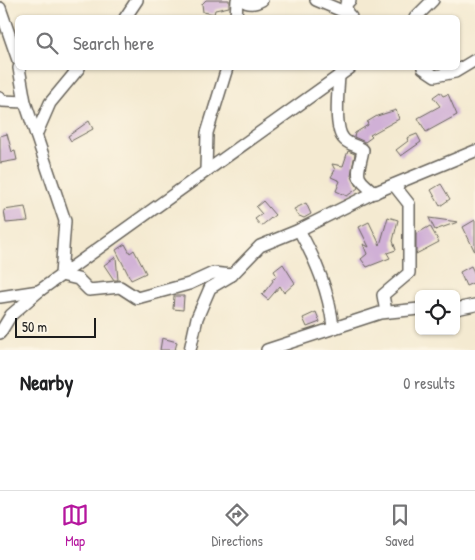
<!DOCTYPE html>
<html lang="en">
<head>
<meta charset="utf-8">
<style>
	body { margin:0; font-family:"Patrick Hand",sans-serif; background:#f6f6f6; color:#202124 }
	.controls { position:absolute; right:15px; bottom:15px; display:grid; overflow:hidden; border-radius:8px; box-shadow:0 1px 4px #0004 }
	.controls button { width:45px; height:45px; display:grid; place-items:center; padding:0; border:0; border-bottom:1px solid #e0e0e0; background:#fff; color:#202124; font:25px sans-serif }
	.scale { position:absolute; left:15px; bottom:12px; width:81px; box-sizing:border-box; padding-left:5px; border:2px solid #1c1c1c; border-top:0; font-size:14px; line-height:18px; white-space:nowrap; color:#1c1c1c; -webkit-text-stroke:4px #fcf5e5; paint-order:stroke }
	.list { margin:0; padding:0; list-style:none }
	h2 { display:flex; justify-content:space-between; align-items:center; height:65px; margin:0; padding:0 20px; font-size:21px }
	h2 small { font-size:16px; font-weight:400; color:#757577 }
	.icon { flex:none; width:28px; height:28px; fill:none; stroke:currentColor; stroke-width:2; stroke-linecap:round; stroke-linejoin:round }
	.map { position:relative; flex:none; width:475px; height:350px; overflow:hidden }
	.search { position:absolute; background:#fff; box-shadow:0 1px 4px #0004; left:15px; right:15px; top:15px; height:55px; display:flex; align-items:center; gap:12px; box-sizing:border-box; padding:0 18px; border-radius:8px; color:#757577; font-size:19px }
	.sheet { height:140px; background:#fff }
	nav { display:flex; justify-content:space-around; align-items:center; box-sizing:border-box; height:70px; border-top:1px solid #e0e0e0; background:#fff; font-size:14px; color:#757577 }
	nav a { display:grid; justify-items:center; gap:2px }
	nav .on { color:#b5179e }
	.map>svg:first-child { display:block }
	.building { fill:#d0b0d6 }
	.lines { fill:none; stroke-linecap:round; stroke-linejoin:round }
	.street-casing { stroke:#68645b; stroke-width:14 }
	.street { stroke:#fff; stroke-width:11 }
</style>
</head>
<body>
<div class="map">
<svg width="475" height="350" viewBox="0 0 475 350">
	<rect width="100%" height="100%" fill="#fcf5e5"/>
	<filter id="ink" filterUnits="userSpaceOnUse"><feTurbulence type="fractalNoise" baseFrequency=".02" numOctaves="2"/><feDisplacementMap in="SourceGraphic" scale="10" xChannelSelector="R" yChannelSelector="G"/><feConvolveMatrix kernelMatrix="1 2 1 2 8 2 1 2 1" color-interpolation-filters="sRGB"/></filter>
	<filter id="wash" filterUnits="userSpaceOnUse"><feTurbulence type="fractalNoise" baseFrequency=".0096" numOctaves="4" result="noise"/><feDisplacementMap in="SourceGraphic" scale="20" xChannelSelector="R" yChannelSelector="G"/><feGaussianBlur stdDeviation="1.12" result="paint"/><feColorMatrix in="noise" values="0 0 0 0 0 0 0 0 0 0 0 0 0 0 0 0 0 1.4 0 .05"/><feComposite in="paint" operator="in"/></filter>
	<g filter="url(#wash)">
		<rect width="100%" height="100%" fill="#f4ead1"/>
		<g id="blocks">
			<g class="building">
				<polygon points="206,0 229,0 229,7 215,10 214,14 203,12 202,4"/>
				<polygon points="440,92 443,96 448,94 457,115 426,132 418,118 440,106 433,97"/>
				<polygon points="396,110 399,119 370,135 372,137 365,142 354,137 355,133 368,125 367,122 377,116"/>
				<polygon points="89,121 93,129 71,141 68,136"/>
				<polygon points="7,134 12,152 15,151 17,160 0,163 0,136"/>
				<polygon points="417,134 421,142 401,156 396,150 408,141 407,138"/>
				<polygon points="348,151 355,154 351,175 358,188 347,196 336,191 340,181 331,177 335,170 332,164 343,166"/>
				<polygon points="441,184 450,199 440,206 431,190"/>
				<polygon points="263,201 275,215 261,226 255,219 262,214 256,207"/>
				<polygon points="306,203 311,214 304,218 297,215 294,209"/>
				<polygon points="25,207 28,221 6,223 4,210"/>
				<polygon points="388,217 398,220 393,241 396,250 387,253 390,258 367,267 361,259 367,254 363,244 369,247 359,227 369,222 380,245"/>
				<polygon points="429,218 458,222 435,230"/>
				<polygon points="475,220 475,252 463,227"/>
				<polygon points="430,226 439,242 416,254 416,234"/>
				<polygon points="125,244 130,253 134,250 146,273 131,280 116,250"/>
				<polygon points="116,257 118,280 114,280 104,265"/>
				<polygon points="283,264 295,283 284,293 280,286 268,300 262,295 273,281 272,279 277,276 274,271"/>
				<polygon points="471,266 475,274 475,282 466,286 460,272"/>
				<polygon points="174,296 184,296 183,310 173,309"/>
				<polygon points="316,312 320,322 307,327 303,318"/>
				<polygon points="162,338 177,342 175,350 160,350"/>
			</g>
		</g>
	</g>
	<g filter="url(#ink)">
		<use href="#blocks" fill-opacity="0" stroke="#68645b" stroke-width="1"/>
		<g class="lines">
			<g class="street-casing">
				<g id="street">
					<path d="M 242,0 C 249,5 255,4 262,0"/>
					<polyline points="316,0 347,13"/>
					<polyline points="350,0 346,4 347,13 351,17"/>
					<polyline points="0,8 18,60"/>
					<polyline points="125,18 137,0"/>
					<polyline points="236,18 237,0"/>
					<polyline points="415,18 433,0"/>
					<polyline points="19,68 25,102 65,221 61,275 78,279 89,290 120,287 137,298 189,284 213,273 232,275"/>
					<polyline points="423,68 435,76 455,72 475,60"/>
					<path d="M 339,76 C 338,91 334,127 343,138 C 348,145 357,145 363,150 C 358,176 352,175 375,193"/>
					<polyline points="0,98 2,101 25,102"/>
					<polyline points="36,135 50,103 79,68"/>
					<polyline points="206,170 207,133 227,68"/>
					<path d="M 299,230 C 316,261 329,291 333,327"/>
					<polyline points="0,297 39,291"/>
					<polyline points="456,309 475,305"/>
					<polyline points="386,312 383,295 409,273 409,204 394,185"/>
					<polyline points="0,333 11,315 39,291 350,68"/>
					<polyline points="190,350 197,318 210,288 232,275 260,246 299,230 371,194 475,151"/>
					<polyline points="267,350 380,313 419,309"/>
				</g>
			</g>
			<use href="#street" class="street"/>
		</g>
	</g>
</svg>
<div class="controls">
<button><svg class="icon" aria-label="locate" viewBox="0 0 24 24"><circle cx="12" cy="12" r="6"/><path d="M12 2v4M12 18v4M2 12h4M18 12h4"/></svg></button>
</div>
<div class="scale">50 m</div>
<div class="search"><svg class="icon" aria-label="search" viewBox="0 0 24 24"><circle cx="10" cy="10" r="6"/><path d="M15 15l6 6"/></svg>Search here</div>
</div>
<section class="sheet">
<h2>Nearby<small>0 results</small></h2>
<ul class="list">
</ul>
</section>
<nav>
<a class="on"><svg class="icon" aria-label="map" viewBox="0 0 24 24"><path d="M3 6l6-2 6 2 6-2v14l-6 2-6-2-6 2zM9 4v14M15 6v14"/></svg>Map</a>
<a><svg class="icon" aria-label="directions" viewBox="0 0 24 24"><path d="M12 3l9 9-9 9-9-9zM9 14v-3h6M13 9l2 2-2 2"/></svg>Directions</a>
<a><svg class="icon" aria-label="saved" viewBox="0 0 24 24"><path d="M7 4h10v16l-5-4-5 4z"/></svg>Saved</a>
</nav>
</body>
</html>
